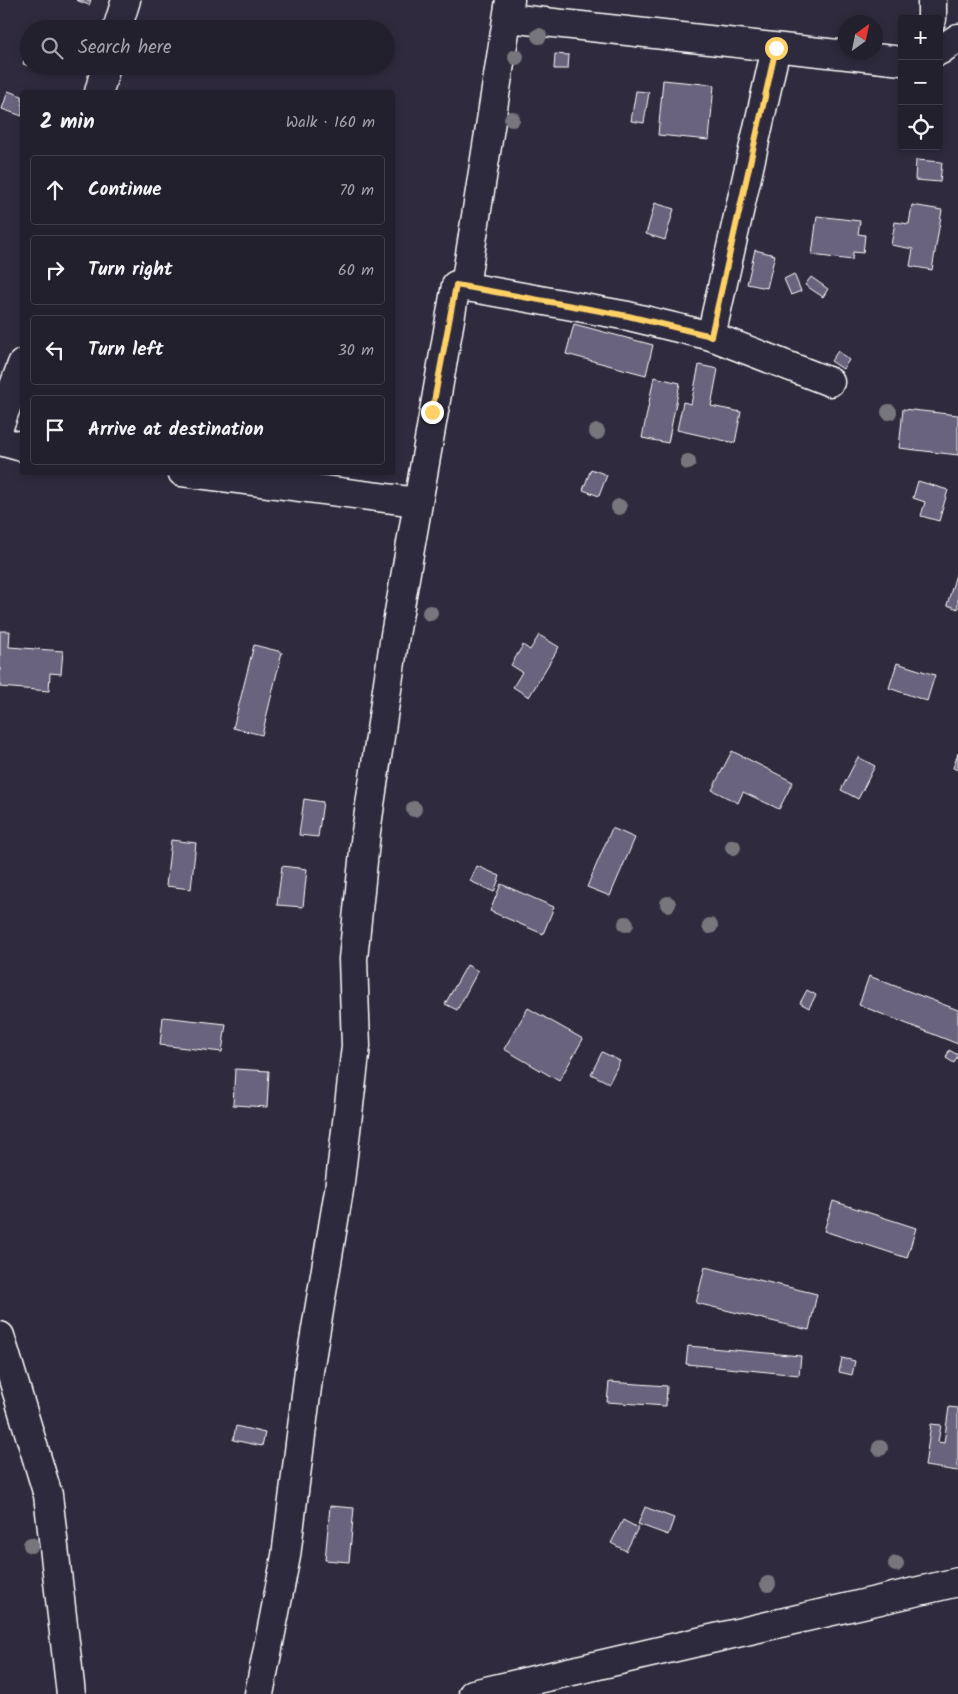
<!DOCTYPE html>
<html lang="en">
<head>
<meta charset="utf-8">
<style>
	body { margin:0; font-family:Kalam,sans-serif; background:#2f2d3a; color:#f1f3f6 }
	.controls { position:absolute; right:15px; top:15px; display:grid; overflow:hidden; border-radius:5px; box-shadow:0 2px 8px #0003 }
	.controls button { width:45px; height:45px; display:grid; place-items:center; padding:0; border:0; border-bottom:1px solid #403e4a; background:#23202e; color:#f1f3f6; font:25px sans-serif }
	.compass { position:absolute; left:838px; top:15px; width:45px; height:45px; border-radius:50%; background:#23202e; box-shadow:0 2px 8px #0003; rotate:33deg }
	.stop { position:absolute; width:15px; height:15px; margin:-11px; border:4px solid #ffd166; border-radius:50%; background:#fff }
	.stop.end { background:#ffd166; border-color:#fff; box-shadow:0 1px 5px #0008 }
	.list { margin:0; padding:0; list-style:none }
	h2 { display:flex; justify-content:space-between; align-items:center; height:65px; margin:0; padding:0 20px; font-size:21px }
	h2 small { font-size:16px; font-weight:400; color:#a3a3aa }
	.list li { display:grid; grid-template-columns:32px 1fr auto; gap:15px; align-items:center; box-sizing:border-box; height:70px; margin:0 10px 10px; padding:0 10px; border:1px solid #403e4a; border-radius:5px }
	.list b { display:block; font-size:19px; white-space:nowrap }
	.list em { font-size:16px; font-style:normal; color:#a3a3aa }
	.icon { flex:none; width:28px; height:28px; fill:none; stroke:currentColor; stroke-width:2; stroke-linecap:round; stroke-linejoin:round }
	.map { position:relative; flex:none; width:958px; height:1694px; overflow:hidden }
	.search { position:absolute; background:#23202e; box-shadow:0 2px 8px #0003; left:20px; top:20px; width:375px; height:55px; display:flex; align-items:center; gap:12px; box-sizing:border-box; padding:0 18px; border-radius:28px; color:#a3a3aa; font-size:19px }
	.panel { position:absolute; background:#23202e; box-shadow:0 2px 8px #0003; left:20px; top:90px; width:375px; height:385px; border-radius:5px }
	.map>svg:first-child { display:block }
	.building { fill:#6a647e; stroke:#fff }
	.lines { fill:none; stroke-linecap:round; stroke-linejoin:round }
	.minor-casing { stroke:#fff; stroke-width:31 }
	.minor { stroke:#2f2a3d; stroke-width:28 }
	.tree { fill:#77767b }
	.route { stroke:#ffd166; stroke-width:6 }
</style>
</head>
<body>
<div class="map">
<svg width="958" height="1694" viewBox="0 0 958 1694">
	<rect width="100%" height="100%" fill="#2f2a3d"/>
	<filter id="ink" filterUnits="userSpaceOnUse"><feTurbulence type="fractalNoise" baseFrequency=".02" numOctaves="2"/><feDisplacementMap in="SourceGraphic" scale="10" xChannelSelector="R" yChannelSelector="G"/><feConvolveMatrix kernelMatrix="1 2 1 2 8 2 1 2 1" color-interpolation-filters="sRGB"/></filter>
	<g filter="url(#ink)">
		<g class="building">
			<polygon points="76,0 91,0 89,5"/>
			<polygon points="29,46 29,66 23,64"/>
			<polygon points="555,54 569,55 568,69 554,69"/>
			<polygon points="663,80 714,85 709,140 658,135"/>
			<polygon points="8,91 22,96 22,116 2,109"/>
			<polygon points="636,91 649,92 644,123 631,121"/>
			<polygon points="916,160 942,162 940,182 915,180"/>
			<polygon points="655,203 674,209 665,240 646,234"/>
			<polygon points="912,205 942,210 932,270 910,266 913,249 891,245 895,222 909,224"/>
			<polygon points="817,216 860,221 858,234 865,235 863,253 853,252 852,260 812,255"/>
			<polygon points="755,250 775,255 767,288 747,284"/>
			<polygon points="794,274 801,291 791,295 784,279"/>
			<polygon points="811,277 828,289 823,297 805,285"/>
			<polygon points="574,324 653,345 646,375 566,354"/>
			<polygon points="838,351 849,360 843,369 831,361"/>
			<polygon points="699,365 718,369 711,406 741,412 735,443 677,430 683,402 691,404"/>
			<polygon points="654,377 680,383 668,443 642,438"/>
			<polygon points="903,409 958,415 958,455 899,448"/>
			<polygon points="591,469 607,475 599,496 583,490"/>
			<polygon points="918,481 948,490 939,521 921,516 925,502 913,498"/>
			<polygon points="957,571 958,572 958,609 947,605"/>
			<polygon points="0,631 10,631 9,647 63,651 61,674 50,673 49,691 0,687"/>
			<polygon points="539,635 559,647 529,697 513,687 522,672 511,665 523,645 530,650"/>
			<polygon points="254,645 282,652 262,735 233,728"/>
			<polygon points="897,663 935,675 927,701 889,688"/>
			<polygon points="732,751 793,782 779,809 743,792 738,803 712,790"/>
			<polygon points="958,753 958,770 953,768"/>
			<polygon points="858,757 875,766 858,799 841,790"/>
			<polygon points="304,799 323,802 318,837 299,835"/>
			<polygon points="612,828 635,838 610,896 587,887"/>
			<polygon points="171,840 196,843 191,889 166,886"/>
			<polygon points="282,866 307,869 303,907 277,905"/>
			<polygon points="477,866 500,876 494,892 470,881"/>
			<polygon points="501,884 554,907 543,934 490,911"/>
			<polygon points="467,965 478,971 457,1010 445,1004"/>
			<polygon points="869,976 958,1010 958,1044 859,1005"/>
			<polygon points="807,990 816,995 809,1008 800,1003"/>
			<polygon points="528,1008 583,1039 559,1081 504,1049"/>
			<polygon points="163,1017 226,1024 222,1052 160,1045"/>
			<polygon points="949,1050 958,1055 954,1063 946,1058"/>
			<polygon points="602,1052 620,1061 609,1083 591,1074"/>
			<polygon points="235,1069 269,1071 267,1107 233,1105"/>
			<polygon points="833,1201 916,1228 907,1258 824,1231"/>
			<polygon points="705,1267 817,1294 809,1330 696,1303"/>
			<polygon points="688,1346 801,1356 799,1375 686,1364"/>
			<polygon points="842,1358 855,1361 852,1375 839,1372"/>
			<polygon points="609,1382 667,1386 666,1406 607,1402"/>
			<polygon points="949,1407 958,1408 958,1471 925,1466 931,1424 941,1425 938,1442 944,1443"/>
			<polygon points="236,1426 265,1433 262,1446 233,1440"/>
			<polygon points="330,1506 354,1508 349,1562 325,1560"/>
			<polygon points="645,1507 674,1518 668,1535 638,1524"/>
			<polygon points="623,1520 638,1528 626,1551 611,1543"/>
		</g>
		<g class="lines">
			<g class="minor-casing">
				<g id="minor">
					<polyline points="508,18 902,61"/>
					<polyline points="932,19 932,0"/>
					<polyline points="117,29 126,0"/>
					<polyline points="939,51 958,38"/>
					<polyline points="99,92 106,66"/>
					<polyline points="465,286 510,0"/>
					<polyline points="711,336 776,48"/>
					<polyline points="0,424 22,364"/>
					<polyline points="0,441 22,447"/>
					<polyline points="182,472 417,502"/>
					<polyline points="0,1336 48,1495 71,1694"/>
					<polyline points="259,1694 286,1556 309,1371 339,1190 356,1046 353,959 366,832 395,635 456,285 628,316 711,336 830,382"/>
					<polyline points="473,1694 958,1582"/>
				</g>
			</g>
			<use href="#minor" class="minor"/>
		</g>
		<g class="tree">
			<circle cx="539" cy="36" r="8"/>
			<circle cx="516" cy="57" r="8"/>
			<circle cx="512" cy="119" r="8"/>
			<circle cx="889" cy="412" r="8"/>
			<circle cx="597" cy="432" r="8"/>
			<circle cx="688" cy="462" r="8"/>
			<circle cx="619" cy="507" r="8"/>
			<circle cx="430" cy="613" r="8"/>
			<circle cx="414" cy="809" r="8"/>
			<circle cx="733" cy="847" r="8"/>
			<circle cx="668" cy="904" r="8"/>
			<circle cx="626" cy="924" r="8"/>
			<circle cx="710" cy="926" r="8"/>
			<circle cx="880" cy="1448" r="8"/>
			<circle cx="31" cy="1545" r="8"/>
			<circle cx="896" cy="1564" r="8"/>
			<circle cx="768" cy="1584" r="8"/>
		</g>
	</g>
	<g class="lines" filter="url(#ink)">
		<polyline class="route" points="432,412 456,285 628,316 711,336 776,48"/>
	</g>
</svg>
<div class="controls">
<button>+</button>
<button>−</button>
<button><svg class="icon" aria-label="locate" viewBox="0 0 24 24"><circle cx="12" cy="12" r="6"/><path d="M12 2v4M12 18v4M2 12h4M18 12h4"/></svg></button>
</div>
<svg class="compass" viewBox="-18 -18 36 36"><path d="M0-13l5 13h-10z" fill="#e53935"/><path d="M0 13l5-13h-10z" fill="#a3a3aa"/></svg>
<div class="stop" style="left:776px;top:48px"></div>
<div class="stop end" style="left:432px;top:412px"></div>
<div class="search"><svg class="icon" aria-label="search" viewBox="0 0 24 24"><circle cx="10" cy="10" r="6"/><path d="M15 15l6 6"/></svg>Search here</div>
<section class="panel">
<h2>2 min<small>Walk · 160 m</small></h2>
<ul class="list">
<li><svg class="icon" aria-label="ahead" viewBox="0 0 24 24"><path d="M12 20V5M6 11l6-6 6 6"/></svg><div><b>Continue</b></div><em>70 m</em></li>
<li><svg class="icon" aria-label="right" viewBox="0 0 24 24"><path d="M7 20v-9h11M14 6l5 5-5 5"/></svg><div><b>Turn right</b></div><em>60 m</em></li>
<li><svg class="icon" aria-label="left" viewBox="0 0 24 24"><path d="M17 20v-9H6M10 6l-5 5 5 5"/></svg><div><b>Turn left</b></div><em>30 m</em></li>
<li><svg class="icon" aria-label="arrive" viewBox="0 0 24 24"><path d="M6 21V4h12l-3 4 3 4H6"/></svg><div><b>Arrive at destination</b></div></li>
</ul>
</section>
</div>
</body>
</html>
